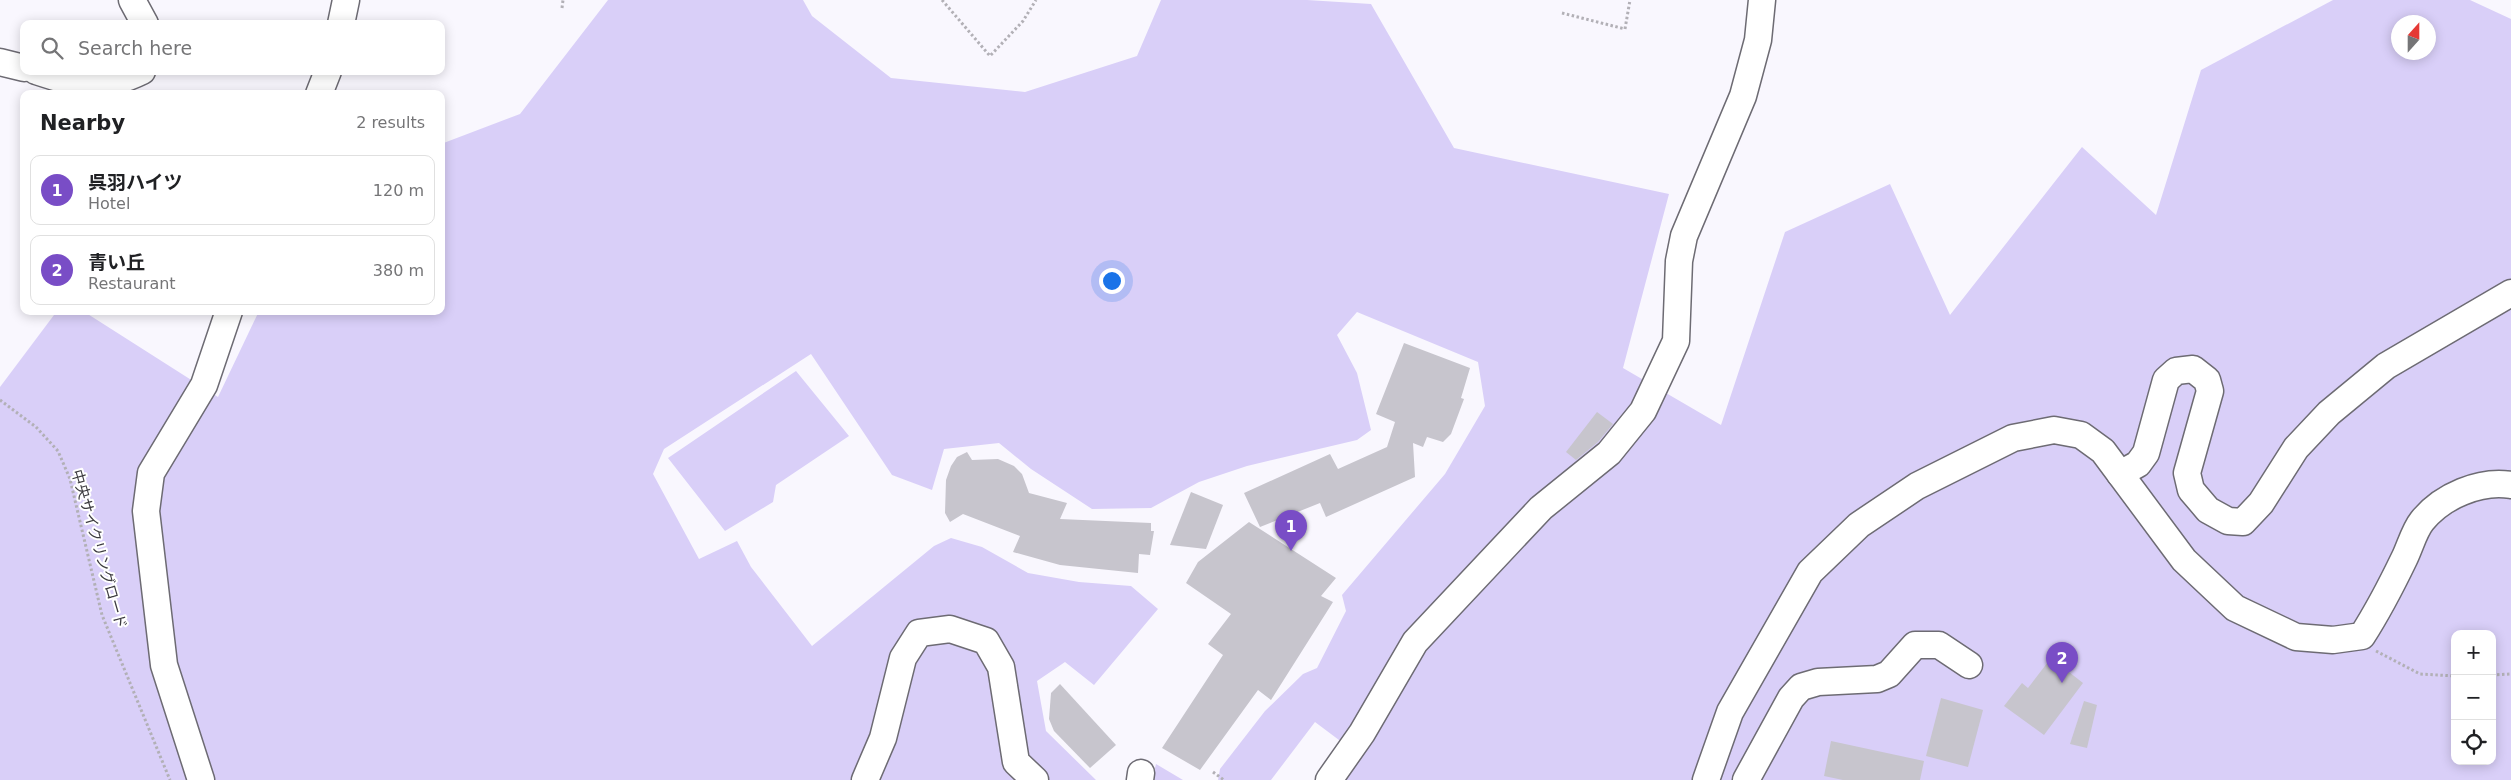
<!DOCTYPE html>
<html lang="en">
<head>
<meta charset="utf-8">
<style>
	body { margin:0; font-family:"DejaVu Sans","Noto Sans JP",sans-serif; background:#f6f6f6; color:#202124 }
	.controls { position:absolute; right:15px; bottom:15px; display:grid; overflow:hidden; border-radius:10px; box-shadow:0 2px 12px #0003 }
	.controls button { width:45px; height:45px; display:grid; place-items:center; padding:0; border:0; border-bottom:1px solid #e0e0e0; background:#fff; color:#202124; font:25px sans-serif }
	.compass { position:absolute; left:2391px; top:15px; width:45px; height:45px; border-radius:50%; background:#fff; box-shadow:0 2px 12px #0003; rotate:21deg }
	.you { position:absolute; left:1111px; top:280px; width:18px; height:18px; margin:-12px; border:4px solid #fff; border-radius:50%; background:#1a73e8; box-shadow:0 0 0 8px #1a73e833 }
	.badge { display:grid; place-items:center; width:32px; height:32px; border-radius:50%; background:#794dc6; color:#fff; font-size:16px; font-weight:700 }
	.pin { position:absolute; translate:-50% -41px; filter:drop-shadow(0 1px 2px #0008) }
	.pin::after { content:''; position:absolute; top:26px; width:18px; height:15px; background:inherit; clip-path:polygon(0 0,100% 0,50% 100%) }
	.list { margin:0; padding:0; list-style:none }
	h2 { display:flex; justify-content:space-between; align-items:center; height:65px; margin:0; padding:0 20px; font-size:21px }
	h2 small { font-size:16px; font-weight:400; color:#757577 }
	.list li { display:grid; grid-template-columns:32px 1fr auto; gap:15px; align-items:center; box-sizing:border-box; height:70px; margin:0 10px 10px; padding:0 10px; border:1px solid #e0e0e0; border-radius:10px }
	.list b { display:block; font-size:19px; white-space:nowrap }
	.list p { margin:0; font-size:16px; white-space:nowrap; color:#757577 }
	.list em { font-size:16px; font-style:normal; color:#757577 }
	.icon { flex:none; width:28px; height:28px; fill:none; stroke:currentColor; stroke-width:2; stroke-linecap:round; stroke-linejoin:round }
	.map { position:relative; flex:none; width:2511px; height:780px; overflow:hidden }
	.search { position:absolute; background:#fff; box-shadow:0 2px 12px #0003; left:20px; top:20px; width:425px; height:55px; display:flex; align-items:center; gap:12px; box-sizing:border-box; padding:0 18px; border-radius:10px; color:#757577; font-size:19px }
	.panel { position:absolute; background:#fff; box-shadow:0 2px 12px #0003; left:20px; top:90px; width:425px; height:225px; border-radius:10px }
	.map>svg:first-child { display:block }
	.green { fill:#d9cff8; fill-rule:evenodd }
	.building { fill:#c7c5cd }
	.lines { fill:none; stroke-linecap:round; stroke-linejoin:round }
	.minor-casing { stroke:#6d6b73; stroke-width:29 }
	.path { stroke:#b2b0b6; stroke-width:3; stroke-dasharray:2.5 2.5; stroke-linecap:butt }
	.minor { stroke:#fff; stroke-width:26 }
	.labels { text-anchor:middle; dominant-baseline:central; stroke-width:4; stroke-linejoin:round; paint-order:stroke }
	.street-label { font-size:15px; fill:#3d3c40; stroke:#fff }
</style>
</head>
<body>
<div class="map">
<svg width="2511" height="780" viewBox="0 0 2511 780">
	<rect width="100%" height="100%" fill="#f9f7fe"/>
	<g class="green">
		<path d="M 608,0 L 803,0 L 812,16 L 891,78 L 1025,92 L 1137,56 L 1161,0 L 1307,0 L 1371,4 L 1454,148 L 1669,194 L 1623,368 L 1721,425 L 1785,232 L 1890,184 L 1950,315 L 2082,147 L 2156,215 L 2201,70 L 2333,0 L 2470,0 L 2511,19 L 2511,780 L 1324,780 L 1347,746 L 1315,722 L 1271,780 L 1218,780 L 1220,769 L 1265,711 L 1303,674 L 1317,668 L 1346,611 L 1342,595 L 1445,474 L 1485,406 L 1478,362 L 1357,312 L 1337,335 L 1357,373 L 1371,430 L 1357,440 L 1247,466 L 1199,482 L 1151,508 L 1092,509 L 1031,469 L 999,443 L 944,449 L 932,490 L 892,475 L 811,354 L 664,449 L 653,474 L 699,559 L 737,541 L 751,567 L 812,646 L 934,546 L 951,538 L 982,547 L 1028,573 L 1079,582 L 1131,586 L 1158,609 L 1094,685 L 1065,662 L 1037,681 L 1046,731 L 1096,780 L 0,780 L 0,387 L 57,311 L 83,311 L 218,397 L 259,311 L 441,311 L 441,144 L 520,114 ZM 2398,22 L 2428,22 L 2428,52 L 2398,52 ZM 2455,634 L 2492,634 L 2492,761 L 2455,761 Z"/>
		<polygon points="796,371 849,436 776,485 773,502 725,531 668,458"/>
		<polygon points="1156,764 1183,780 1152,780"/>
	</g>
	<g class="building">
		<polygon points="1404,343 1470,368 1461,398 1464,399 1451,434 1443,442 1427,437 1423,447 1413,443 1415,477 1326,517 1320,503 1260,527 1244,493 1330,454 1338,469 1387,447 1395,422 1376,414"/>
		<polygon points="1597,412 1613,424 1598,442 1576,460 1566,452"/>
		<polygon points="967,452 972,460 998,459 1014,466 1022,474 1029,493 1067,503 1060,519 1151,523 1151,531 1154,531 1150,555 1139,554 1138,573 1060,565 1013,552 1020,536 963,514 950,522 945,513 946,480 951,466 957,457"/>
		<polygon points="1191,492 1223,505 1206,549 1170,545"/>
		<polygon points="1249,522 1336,578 1321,596 1333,602 1271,700 1258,690 1200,770 1162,748 1223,655 1208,644 1231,614 1186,583 1198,562"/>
		<polygon points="2051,658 2083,683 2044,735 2004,706 2022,683 2028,688"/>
		<polygon points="1060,684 1116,745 1090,768 1054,731 1049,719 1051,693"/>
		<polygon points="1941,698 1983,710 1968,767 1926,756"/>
		<polygon points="2084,701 2097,705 2087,748 2070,744"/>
		<polygon points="1831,741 1924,761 1920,780 1843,780 1824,776"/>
	</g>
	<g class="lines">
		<g class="minor-casing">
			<g id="minor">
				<polyline points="132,0 145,24"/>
				<polyline points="341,24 346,0"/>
				<polyline points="0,62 24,68"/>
				<path d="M 36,71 C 79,85 99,92 142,71"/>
				<polyline points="319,94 328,71"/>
				<polyline points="2120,474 2138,464 2146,453 2166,380 2176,371 2193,369 2207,380 2210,391 2187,473 2191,490 2208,510 2228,521 2243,522 2261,503 2296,448 2329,413 2386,366 2511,293"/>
				<polyline points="201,780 164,665 146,511 151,473 204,385 229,311"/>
				<polyline points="865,780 883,738 903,658 919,633 950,629 986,641 1001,667 1016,762 1035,780"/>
				<polyline points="1140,780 1141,773"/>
				<polyline points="1329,780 1362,733 1415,642 1541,508 1609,453 1643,411 1676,341 1679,261 1684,236 1743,96 1758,40 1762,0"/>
				<path d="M 1706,780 L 1730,712 L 1810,572 L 1859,525 L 1917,486 L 2013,438 L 2054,430 L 2081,435 L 2103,451 L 2184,560 L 2235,608 L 2296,637 L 2333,640 L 2362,636 C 2378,611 2391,586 2404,559 C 2410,547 2414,531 2422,521 C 2442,496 2480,480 2511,485"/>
				<polyline points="1746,780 1791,698 1801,687 1818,682 1877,679 1889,674 1915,645 1939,645 1969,665"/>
			</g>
		</g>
		<g class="path">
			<polyline points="942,0 990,56 1023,21 1036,0"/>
			<polyline points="562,8 563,0"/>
			<polyline points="1562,13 1625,29 1630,0"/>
			<polyline points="0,400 36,427 58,451 70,479 102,615 170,780"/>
			<polyline points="2376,651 2420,674 2455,676"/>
			<polyline points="2492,675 2511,674"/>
			<polyline points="1213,772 1224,780"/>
		</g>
		<use href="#minor" class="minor"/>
	</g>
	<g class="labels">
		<g class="street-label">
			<text transform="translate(99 549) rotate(74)">中央サイクリングロード</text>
		</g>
	</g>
</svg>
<div class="controls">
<button>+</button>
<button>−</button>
<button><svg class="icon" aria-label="locate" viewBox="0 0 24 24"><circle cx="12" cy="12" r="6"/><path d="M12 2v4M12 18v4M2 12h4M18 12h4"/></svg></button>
</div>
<svg class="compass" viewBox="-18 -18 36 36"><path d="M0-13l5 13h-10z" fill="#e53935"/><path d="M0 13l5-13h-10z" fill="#757577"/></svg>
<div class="you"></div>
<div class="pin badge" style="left:1291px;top:551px">1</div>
<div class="pin badge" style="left:2062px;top:683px">2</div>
<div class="search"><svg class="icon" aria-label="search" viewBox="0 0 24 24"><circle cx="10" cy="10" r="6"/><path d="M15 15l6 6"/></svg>Search here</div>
<section class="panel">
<h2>Nearby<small>2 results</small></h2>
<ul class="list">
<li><span class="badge">1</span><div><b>呉羽ハイツ</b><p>Hotel</p></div><em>120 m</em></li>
<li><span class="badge">2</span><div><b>青い丘</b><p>Restaurant</p></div><em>380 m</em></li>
</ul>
</section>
</div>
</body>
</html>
